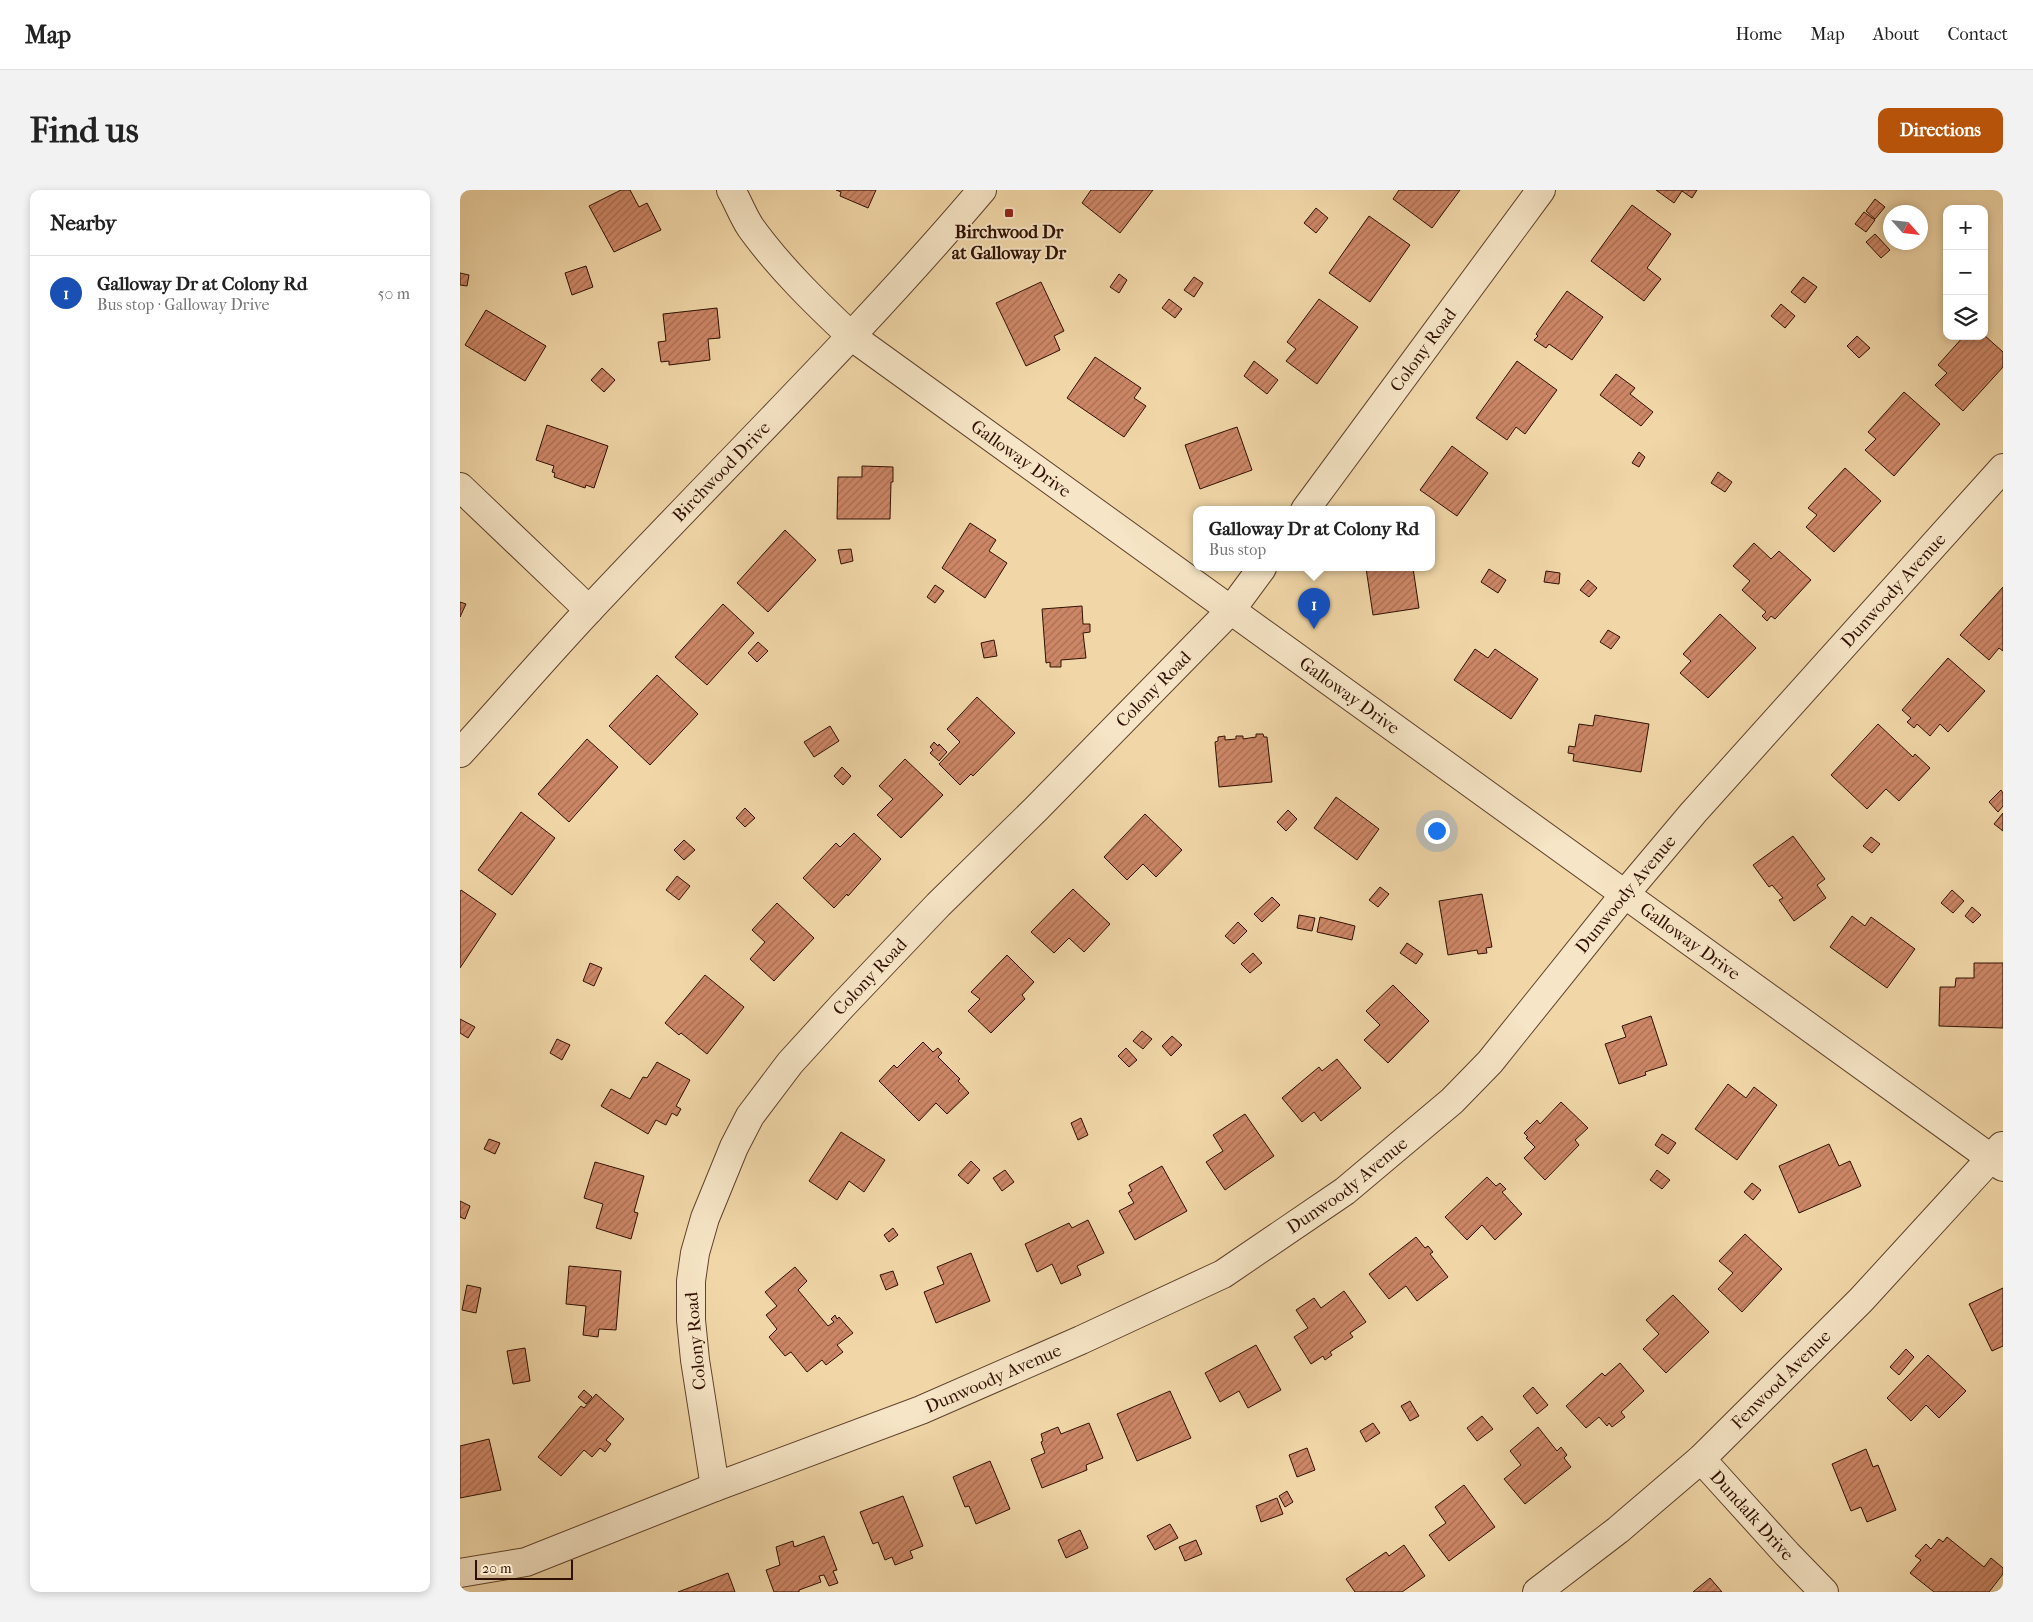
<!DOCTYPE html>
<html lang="en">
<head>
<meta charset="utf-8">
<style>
	body { margin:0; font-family:"IM FELL French Canon",serif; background:#f2f2f2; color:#222 }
	.controls { position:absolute; right:15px; top:15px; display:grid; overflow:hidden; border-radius:10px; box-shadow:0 2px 8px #0003 }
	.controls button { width:45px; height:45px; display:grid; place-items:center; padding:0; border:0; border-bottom:1px solid #e0e0e0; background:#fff; color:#222; font:25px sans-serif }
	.compass { position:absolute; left:1423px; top:15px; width:45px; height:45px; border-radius:50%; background:#fff; box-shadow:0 2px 8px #0003; rotate:117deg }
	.scale { position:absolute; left:15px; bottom:12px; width:98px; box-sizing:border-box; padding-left:5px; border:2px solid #301002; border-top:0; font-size:14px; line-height:18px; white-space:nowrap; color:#301002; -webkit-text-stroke:4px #f6e5c6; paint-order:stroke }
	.you { position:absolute; left:976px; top:640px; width:18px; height:18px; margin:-12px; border:4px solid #fff; border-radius:50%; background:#1a73e8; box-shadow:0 0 0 8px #1a73e833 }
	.badge { display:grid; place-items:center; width:32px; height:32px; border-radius:50%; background:#b45309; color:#fff; font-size:16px; font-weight:700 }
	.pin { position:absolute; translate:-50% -41px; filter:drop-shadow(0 1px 2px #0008) }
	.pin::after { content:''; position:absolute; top:26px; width:18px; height:15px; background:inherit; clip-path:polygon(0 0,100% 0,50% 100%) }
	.popup { position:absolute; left:733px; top:316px; width:242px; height:65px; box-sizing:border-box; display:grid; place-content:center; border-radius:10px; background:#fff; filter:drop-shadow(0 1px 4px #0005); font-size:16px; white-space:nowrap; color:#767676 }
	.popup b { font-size:19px; color:#222 }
	.popup::after { content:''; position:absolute; left:50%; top:100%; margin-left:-10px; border:10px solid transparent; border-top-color:#fff }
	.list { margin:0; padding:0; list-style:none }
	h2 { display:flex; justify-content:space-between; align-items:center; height:65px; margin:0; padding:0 20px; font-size:21px }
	h2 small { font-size:16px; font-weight:400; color:#767676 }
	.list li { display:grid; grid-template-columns:32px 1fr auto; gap:15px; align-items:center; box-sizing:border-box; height:75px; padding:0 20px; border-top:1px solid #e0e0e0 }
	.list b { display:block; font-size:19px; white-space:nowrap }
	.list p { margin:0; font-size:16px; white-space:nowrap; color:#767676 }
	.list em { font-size:16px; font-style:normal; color:#767676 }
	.icon { flex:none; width:28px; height:28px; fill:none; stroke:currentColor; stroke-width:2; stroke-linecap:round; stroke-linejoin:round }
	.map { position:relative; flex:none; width:1543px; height:1402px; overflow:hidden; border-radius:10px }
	header { display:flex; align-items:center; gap:30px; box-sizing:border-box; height:70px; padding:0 25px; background:#fff; border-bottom:1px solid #e0e0e0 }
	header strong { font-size:24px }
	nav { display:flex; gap:28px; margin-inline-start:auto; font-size:18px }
	.intro { display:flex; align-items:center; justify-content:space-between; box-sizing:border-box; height:120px; padding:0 30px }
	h1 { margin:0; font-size:35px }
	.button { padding:12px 22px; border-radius:10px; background:#b45309; color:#fff; font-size:18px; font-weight:700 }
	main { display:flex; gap:30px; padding:0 30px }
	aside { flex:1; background:#fff; border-radius:10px; box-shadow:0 2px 8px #0003 }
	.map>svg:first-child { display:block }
	.building { fill:url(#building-hatch); stroke:#301002 }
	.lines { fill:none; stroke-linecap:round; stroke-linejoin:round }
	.street-casing { stroke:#60422c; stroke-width:30 }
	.street { stroke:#f6e5c6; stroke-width:28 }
	.poi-dot { fill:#8f2418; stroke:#f6e5c6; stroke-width:2 }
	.labels { text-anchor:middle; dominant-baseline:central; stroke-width:4; stroke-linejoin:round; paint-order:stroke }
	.poi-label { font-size:18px; font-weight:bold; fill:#301002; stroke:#f6e5c6 }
	.street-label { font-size:18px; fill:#301002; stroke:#f6e5c6 }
</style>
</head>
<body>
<header>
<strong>Map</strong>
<nav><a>Home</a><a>Map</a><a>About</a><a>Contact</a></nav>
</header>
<div class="intro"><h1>Find us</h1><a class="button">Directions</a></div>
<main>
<aside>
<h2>Nearby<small></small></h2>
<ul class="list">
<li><span class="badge" style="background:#1a4fb4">1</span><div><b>Galloway Dr at Colony Rd</b><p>Bus stop · Galloway Drive</p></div><em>50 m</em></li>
</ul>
</aside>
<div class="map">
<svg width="1543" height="1402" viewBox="0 0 1543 1402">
	<defs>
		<pattern id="building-hatch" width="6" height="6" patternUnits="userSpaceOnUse" patternTransform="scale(1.25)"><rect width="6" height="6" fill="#cd8767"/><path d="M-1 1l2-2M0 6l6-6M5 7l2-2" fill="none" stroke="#a76d53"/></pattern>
	</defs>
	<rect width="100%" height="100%" fill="#f1d7a8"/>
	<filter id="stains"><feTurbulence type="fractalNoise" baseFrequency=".004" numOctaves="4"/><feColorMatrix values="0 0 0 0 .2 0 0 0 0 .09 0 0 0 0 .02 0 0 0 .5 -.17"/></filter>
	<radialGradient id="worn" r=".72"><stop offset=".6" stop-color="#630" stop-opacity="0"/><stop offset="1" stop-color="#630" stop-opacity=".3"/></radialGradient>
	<g class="building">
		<polygon points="161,0 170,0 179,17 187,13 201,40 154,62 129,16"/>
		<polygon points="376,0 416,0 408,18 380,6 381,2"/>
		<polygon points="631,0 693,0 660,43 622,13"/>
		<polygon points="939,0 1000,0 972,38 933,9"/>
		<polygon points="1196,0 1237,0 1232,8 1222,1 1214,13"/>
		<polygon points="1415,9 1425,17 1415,29 1406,21"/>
		<polygon points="1172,15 1211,44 1187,78 1201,89 1184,111 1131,71"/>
		<polygon points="856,18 868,28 856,43 844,33"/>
		<polygon points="1404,22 1415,30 1406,42 1395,34"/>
		<polygon points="909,26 950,55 910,112 869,83"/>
		<polygon points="1415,44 1430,60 1421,68 1406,52"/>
		<polygon points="126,76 133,97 112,105 105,83"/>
		<polygon points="0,83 9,85 7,96 0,95"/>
		<polygon points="659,84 667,90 659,103 650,97"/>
		<polygon points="734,87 743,93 734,107 724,100"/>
		<polygon points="1343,87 1357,97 1345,113 1331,102"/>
		<polygon points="581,92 604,141 594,146 600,160 566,176 536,113"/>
		<polygon points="1107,101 1143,127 1112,170 1089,154 1086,158 1074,150 1078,146 1076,144"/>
		<polygon points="709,109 722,119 715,128 702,118"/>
		<polygon points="859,109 898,137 857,194 826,171 836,159 827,152"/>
		<polygon points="1321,114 1335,126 1325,138 1311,126"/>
		<polygon points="257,118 260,148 248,149 250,170 209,175 209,171 201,172 198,152 206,151 203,124"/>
		<polygon points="26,120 86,156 65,191 5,155"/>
		<polygon points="1524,145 1543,162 1543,177 1503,221 1475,195 1487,183 1478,175 1504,146"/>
		<polygon points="1397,146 1410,158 1399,168 1387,156"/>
		<polygon points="635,167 681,198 674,208 686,216 664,247 607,208"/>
		<polygon points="794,171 818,190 807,204 784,186"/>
		<polygon points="1057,171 1097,200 1065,244 1056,237 1047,250 1016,228"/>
		<polygon points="142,178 155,190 144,202 131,190"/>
		<polygon points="1156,184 1175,198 1170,204 1193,222 1181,236 1140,205"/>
		<polygon points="1444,202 1480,234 1434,286 1405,260 1416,249 1408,242"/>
		<polygon points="87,235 148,256 134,298 126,295 125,298 94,287 95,283 92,282 94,276 76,270"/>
		<polygon points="777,237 792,280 740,299 725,255"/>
		<polygon points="992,256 1028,283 997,326 960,300"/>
		<polygon points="1179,262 1185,267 1179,277 1172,273"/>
		<polygon points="402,276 433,277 433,292 431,292 430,329 377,329 378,287 402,287"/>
		<polygon points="1385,278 1421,311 1374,362 1346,337 1357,325 1348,318"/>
		<polygon points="1258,282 1272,292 1265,302 1251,293"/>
		<polygon points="510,333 536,350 529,361 547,373 525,408 482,378"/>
		<polygon points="325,340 356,370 308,422 277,393"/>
		<polygon points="1294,353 1311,369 1319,361 1351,390 1315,429 1311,426 1307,431 1302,426 1306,422 1282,400 1290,391 1273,376"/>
		<polygon points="391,359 393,371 381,374 378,360"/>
		<polygon points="906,378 953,378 959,418 913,425"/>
		<polygon points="1029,379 1046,390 1038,403 1021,392"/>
		<polygon points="1086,381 1100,383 1099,394 1084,392"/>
		<polygon points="1128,390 1137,398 1129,407 1120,400"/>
		<polygon points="475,395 484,401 475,413 467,407"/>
		<polygon points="1543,397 1543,461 1539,458 1529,470 1500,445"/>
		<polygon points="0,412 6,414 0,427"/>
		<polygon points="263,414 294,443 247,495 215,467"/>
		<polygon points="622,416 623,434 630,434 630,442 623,443 626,468 601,470 601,477 590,477 590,472 586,473 582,419"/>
		<polygon points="1260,424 1296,458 1248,508 1220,483 1231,471 1223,464"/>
		<polygon points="1148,440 1160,447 1151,459 1140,452"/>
		<polygon points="534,450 537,466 524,468 521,453"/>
		<polygon points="298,452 308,461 297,472 288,463"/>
		<polygon points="1015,459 1028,468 1035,459 1078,489 1051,529 994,490"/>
		<polygon points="1488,468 1525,501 1488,542 1480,534 1470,546 1457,534 1454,538 1447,532 1451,528 1442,520"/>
		<polygon points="197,485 238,524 190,575 149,536"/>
		<polygon points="517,507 555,543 513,586 511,584 500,595 479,574 500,552 487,539"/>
		<polygon points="1135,525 1189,534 1181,582 1113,571 1114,564 1108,563 1109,556 1115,557 1119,534 1133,536"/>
		<polygon points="1418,534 1453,567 1455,564 1470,578 1439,611 1426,599 1407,619 1371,585"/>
		<polygon points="370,536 379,551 354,567 344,552"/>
		<polygon points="796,544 803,544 804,547 807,547 812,592 759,597 755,552 758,551 758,547 765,546 765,550 776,549 776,546 783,546 783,549 796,547"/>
		<polygon points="127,549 158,577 109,632 78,604"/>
		<polygon points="474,552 478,556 479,554 487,562 479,571 470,563 473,560 470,557"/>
		<polygon points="445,569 483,605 441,648 417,625 433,609 419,596"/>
		<polygon points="382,577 391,586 383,595 374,586"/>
		<polygon points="1541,600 1543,603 1543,616 1538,622 1529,612"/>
		<polygon points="876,607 919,639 897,670 854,638"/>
		<polygon points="285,618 295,628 285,637 276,628"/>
		<polygon points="828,620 837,629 826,641 817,632"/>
		<polygon points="61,622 95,648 52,705 18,680"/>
		<polygon points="1543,623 1543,641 1534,634"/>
		<polygon points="685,624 722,660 696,687 683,674 667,690 644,667"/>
		<polygon points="394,643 421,669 388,706 387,704 374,718 343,688 376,653 380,657"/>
		<polygon points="1333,646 1365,689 1357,695 1366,708 1334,731 1319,710 1323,708 1312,695 1309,697 1293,675"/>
		<polygon points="1411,647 1420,654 1412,663 1403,656"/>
		<polygon points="224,650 235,660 224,670 214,660"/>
		<polygon points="217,686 230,696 219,710 206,700"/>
		<polygon points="920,697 929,704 918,717 909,710"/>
		<polygon points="613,699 650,734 624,762 609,748 594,763 571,742"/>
		<polygon points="1,700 36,724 0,778 0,702"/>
		<polygon points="1492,700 1504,711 1493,723 1481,713"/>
		<polygon points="1022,704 1032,757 1026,758 1027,763 1018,764 1017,760 988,765 979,711"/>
		<polygon points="812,707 820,715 802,732 794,724"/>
		<polygon points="317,713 354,748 314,791 290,769 305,752 292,740"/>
		<polygon points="1512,717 1521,725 1513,733 1505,726"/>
		<polygon points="839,725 855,728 852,741 837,738"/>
		<polygon points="1392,726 1405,736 1411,727 1455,759 1427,798 1370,757"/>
		<polygon points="860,727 895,736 892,750 857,742"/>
		<polygon points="778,732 787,741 774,754 765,746"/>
		<polygon points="947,753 963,764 956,774 940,763"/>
		<polygon points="793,763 802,773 790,783 781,774"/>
		<polygon points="547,765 574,792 562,805 565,809 531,843 508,821 520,809 511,802"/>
		<polygon points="130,773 142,778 134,796 123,791"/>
		<polygon points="1514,773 1543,773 1543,838 1479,836 1480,797 1495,797 1496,788 1514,788"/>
		<polygon points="245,785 284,817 247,864 221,843 219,845 205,833"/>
		<polygon points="933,795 969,831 928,873 904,850 920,835 906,821"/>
		<polygon points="1191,826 1207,875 1185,882 1186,885 1159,894 1145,854 1166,847 1162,836"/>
		<polygon points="0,829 15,837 8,848 0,843"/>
		<polygon points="682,841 692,849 683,859 673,851"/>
		<polygon points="712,846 722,855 711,866 702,856"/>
		<polygon points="97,849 110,855 102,870 90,863"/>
		<polygon points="463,852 473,862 478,858 482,863 478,867 500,889 498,891 509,903 487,924 476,913 459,931 419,891 434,875 437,878"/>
		<polygon points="666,858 677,870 669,877 658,866"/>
		<polygon points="877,869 901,898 861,931 854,922 842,932 822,908 859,877 862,881"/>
		<polygon points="197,872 230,890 216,916 221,919 217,926 212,923 206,935 196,930 188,944 141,916 151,899 170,909 183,887 187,888"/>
		<polygon points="1268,894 1286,908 1294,897 1317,915 1277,970 1235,939"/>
		<polygon points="1101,912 1128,938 1115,950 1119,955 1085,990 1064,968 1075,957 1066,948 1068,947 1064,943 1077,930 1080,934"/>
		<polygon points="785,924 814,966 765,1000 746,972 763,961 753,945"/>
		<polygon points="621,928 628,945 618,950 611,933"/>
		<polygon points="381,942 425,970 404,1002 389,991 377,1010 349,991"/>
		<polygon points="1202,944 1216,953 1208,964 1195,955"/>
		<polygon points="29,949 40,953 35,964 24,959"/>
		<polygon points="1369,954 1379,976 1390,971 1401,996 1339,1023 1319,976"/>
		<polygon points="511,971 520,980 508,994 498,985"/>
		<polygon points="135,972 184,986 174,1022 178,1023 171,1049 136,1038 143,1014 124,1008"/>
		<polygon points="702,976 727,1021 675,1050 659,1021 674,1013 668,1003 672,1001 669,995"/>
		<polygon points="545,980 554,992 542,1001 533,988"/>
		<polygon points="1197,980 1210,990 1202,999 1190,990"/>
		<polygon points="1027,987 1036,996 1040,993 1046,999 1042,1002 1062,1024 1035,1050 1022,1035 1007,1050 985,1027"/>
		<polygon points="1292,993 1301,1000 1293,1010 1284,1002"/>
		<polygon points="0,1011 10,1016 5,1029 0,1027"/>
		<polygon points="628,1030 644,1063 617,1076 621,1085 601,1094 592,1074 577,1082 565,1054 609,1033 612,1038"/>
		<polygon points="433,1038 438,1045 429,1052 424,1045"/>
		<polygon points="1285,1044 1322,1079 1282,1122 1258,1099 1273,1083 1259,1071"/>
		<polygon points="956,1047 965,1058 968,1056 973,1062 970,1064 988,1087 957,1111 946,1096 929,1109 909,1084"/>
		<polygon points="511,1063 530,1111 476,1133 464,1102 484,1094 477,1077"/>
		<polygon points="109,1076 161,1081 156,1140 139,1139 138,1147 123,1145 126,1116 106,1114"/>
		<polygon points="335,1077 347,1091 338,1100 368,1136 374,1132 371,1129 375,1125 377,1129 379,1127 393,1143 377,1155 383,1162 366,1175 362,1170 347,1182 331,1162 325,1166 309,1147 317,1139 306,1125 317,1116 305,1102"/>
		<polygon points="433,1081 438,1095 426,1100 420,1085"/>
		<polygon points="7,1095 21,1098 16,1123 2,1120"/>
		<polygon points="1543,1098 1543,1156 1532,1161 1509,1114"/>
		<polygon points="884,1101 906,1132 890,1143 893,1147 870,1162 872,1165 865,1170 863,1166 851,1174 834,1147 848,1138 836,1120 854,1108 861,1118"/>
		<polygon points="1213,1105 1249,1142 1206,1183 1183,1159 1199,1144 1186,1130"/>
		<polygon points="796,1155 821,1200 788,1218 779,1201 760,1212 745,1183"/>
		<polygon points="65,1158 70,1191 53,1194 47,1161"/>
		<polygon points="1446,1159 1454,1167 1439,1185 1430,1177"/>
		<polygon points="1468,1165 1506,1201 1479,1228 1466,1215 1451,1231 1427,1208"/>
		<polygon points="1160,1173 1184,1201 1161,1222 1165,1227 1152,1237 1149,1233 1147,1236 1139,1227 1126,1238 1106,1216 1142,1183 1145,1186"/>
		<polygon points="1073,1197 1088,1215 1077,1224 1063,1206"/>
		<polygon points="124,1200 132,1207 126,1214 118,1207"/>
		<polygon points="710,1201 731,1248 677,1271 657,1224"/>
		<polygon points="136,1204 164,1229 146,1250 151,1254 145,1262 140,1258 132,1267 124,1260 101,1286 78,1267 121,1216 124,1218"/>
		<polygon points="950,1211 959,1226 950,1231 941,1216"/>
		<polygon points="1022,1226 1033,1239 1017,1251 1007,1238"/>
		<polygon points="629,1233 643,1268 626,1275 627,1280 582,1298 571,1269 585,1263 581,1252 583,1251 581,1244 598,1237 601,1244"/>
		<polygon points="913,1233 920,1243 906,1252 900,1241"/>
		<polygon points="1078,1237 1097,1261 1101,1257 1107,1265 1104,1268 1111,1277 1065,1314 1044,1289 1061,1275 1050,1261"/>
		<polygon points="29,1249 41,1300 0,1308 0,1256"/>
		<polygon points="847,1258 855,1280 837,1287 829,1265"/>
		<polygon points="1406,1259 1413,1277 1418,1275 1436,1320 1407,1332 1401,1317 1391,1321 1372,1274"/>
		<polygon points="530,1271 550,1319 516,1334 509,1316 505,1317 493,1287"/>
		<polygon points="1004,1295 1035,1337 989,1371 969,1345 986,1333 975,1317"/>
		<polygon points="827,1301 833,1312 825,1317 819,1306"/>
		<polygon points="443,1306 463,1356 450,1361 453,1368 435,1375 432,1367 425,1370 418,1352 413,1354 400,1322"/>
		<polygon points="817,1308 823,1324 801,1332 796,1316"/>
		<polygon points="710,1334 718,1348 695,1360 687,1346"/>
		<polygon points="620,1340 628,1358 606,1368 598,1350"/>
		<polygon points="364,1346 377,1380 373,1381 378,1393 369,1396 364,1385 359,1386 361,1392 339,1400 339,1402 314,1402 306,1380 320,1375 316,1357 333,1351 334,1357"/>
		<polygon points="1487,1347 1524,1377 1531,1368 1543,1378 1543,1384 1529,1402 1474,1402 1450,1383 1461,1370 1455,1366 1466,1354 1471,1359 1479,1349 1483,1352"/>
		<polygon points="736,1350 742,1364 725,1371 719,1357"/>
		<polygon points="944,1355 965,1386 942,1402 895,1402 886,1389 926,1362 929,1366"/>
		<polygon points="268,1383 275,1402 218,1402"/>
		<polygon points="1250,1388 1262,1402 1233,1402"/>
	</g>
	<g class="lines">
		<g class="street-casing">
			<g id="street">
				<path id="s1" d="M 271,0 C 278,12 283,26 291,38 C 320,78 355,112 391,146 L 1543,977"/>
				<polyline points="0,297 129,420"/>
				<path id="s2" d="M 845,320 L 1081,0"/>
				<path id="s3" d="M 0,563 C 43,516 85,467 129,420 C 260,280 398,146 522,0"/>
				<path id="s4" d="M 1241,1269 L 1327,1364 L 1364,1402"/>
				<path id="s5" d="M 255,1297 L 235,1170 L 231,1130 L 231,1091 L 235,1063 L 245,1028 L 274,957 L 290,926 L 330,873 L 382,816 L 478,715 L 576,619 L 771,420 L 802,378"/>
				<path id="s6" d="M 0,1383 L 66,1372 L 255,1297 L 461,1220 L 621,1150 L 763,1084 L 885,1001 L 992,911 L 1030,872 L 1164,705 L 1233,623 L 1543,278"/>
				<path id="s7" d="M 1077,1402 L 1158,1340 L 1241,1269 L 1401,1110 L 1542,956"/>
			</g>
		</g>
		<use href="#street" class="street"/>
	</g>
	<rect class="poi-dot" x="544" y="18" width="10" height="10" rx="2.5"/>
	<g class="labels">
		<g class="poi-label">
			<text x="549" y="42">Birchwood Dr<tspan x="549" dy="21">at Galloway Dr</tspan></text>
		</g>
		<g class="street-label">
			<text stroke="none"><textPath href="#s2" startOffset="199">Colony Road</textPath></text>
			<text stroke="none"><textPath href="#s1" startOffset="400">Galloway Drive</textPath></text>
			<text stroke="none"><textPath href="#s3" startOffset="384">Birchwood Drive</textPath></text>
			<text stroke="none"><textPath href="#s6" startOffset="1784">Dunwoody Avenue</textPath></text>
			<text stroke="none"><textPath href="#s5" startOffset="972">Colony Road</textPath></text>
			<text stroke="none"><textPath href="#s1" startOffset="805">Galloway Drive</textPath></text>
			<text stroke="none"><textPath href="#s6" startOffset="1379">Dunwoody Avenue</textPath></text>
			<text stroke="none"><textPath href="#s1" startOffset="1225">Galloway Drive</textPath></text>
			<text stroke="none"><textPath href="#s5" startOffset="568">Colony Road</textPath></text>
			<text stroke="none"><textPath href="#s6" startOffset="974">Dunwoody Avenue</textPath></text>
			<text transform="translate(236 1151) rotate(-95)">Colony Road</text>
			<text stroke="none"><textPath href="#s6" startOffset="569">Dunwoody Avenue</textPath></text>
			<text stroke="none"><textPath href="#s7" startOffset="324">Fenwood Avenue</textPath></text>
			<text stroke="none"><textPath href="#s4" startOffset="76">Dundalk Drive</textPath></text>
		</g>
	</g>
	<rect width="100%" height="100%" filter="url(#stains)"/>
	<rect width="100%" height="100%" fill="url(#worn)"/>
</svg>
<div class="controls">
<button>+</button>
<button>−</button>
<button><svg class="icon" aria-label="layers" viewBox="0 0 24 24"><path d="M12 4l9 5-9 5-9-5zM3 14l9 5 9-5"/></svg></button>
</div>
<svg class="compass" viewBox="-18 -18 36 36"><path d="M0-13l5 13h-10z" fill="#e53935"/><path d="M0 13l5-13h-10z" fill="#767676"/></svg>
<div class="scale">20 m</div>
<div class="you"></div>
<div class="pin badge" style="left:854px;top:439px;background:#1a4fb4">1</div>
<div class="popup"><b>Galloway Dr at Colony Rd</b>Bus stop</div>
</div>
</main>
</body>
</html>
